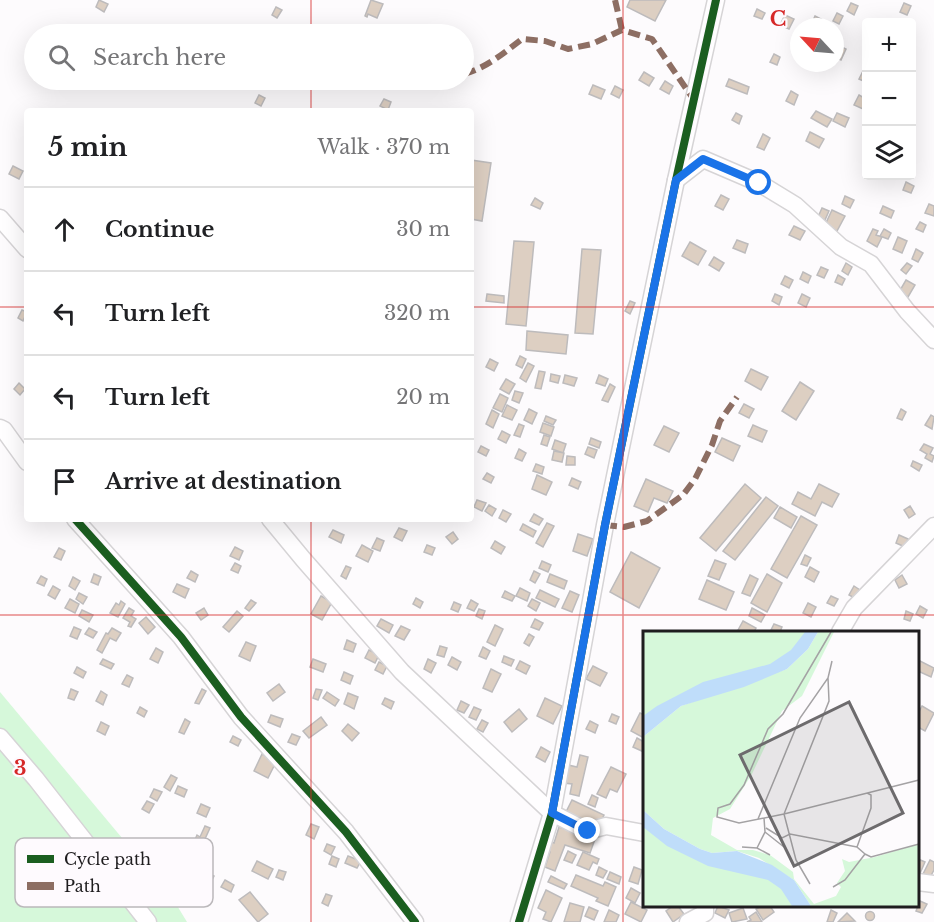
<!DOCTYPE html>
<html lang="en">
<head>
<meta charset="utf-8">
<style>
	body { margin:0; font-family:"Libre Baskerville",serif; background:#f2f2f2; color:#202124 }
	.controls { position:absolute; right:18px; top:18px; display:grid; overflow:hidden; border-radius:6px; box-shadow:0 6px 24px #0002 }
	.controls button { width:54px; height:54px; display:grid; place-items:center; padding:0; border:0; border-bottom:2px solid #e0e0e0; background:#fff; color:#202124; font:30px sans-serif }
	.compass { position:absolute; left:790px; top:18px; width:54px; height:54px; border-radius:50%; background:#fff; box-shadow:0 6px 24px #0002; rotate:296deg }
	.stop { position:absolute; width:18px; height:18px; margin:-14px; border:4px solid #1a73e8; border-radius:50%; background:#fff }
	.stop.end { background:#1a73e8; border-color:#fff; box-shadow:0 2px 6px #0008 }
	.list { margin:0; padding:0; list-style:none }
	h2 { display:flex; justify-content:space-between; align-items:center; height:78px; margin:0; padding:0 24px; font-size:26px }
	h2 small { font-size:20px; font-weight:400; color:#757577 }
	.list li { display:grid; grid-template-columns:39px 1fr auto; gap:18px; align-items:center; box-sizing:border-box; height:84px; padding:0 24px; border-top:2px solid #e0e0e0 }
	.list b { display:block; font-size:22px; white-space:nowrap }
	.list em { font-size:20px; font-style:normal; color:#757577 }
	.icon { flex:none; width:33px; height:33px; fill:none; stroke:currentColor; stroke-width:2; stroke-linecap:round; stroke-linejoin:round }
	.map { position:relative; flex:none; width:934px; height:922px; overflow:hidden }
	.search { position:absolute; background:#fff; box-shadow:0 6px 24px #0002; left:24px; top:24px; width:450px; height:66px; display:flex; align-items:center; gap:15px; box-sizing:border-box; padding:0 21px; border-radius:33px; color:#757577; font-size:22px }
	.panel { position:absolute; background:#fff; box-shadow:0 6px 24px #0002; left:24px; top:108px; width:450px; height:414px; border-radius:6px }
	.map>svg:first-child { display:block }
	.green { fill:#d6f8da }
	.building { fill:#ddcfc2; stroke:#bdbbbc; stroke-width:1.5 }
	.lines { fill:none; stroke-linecap:round; stroke-linejoin:round }
	.minor-casing { stroke:#d6d4d6; stroke-width:19 }
	.minor { stroke:#fffeff; stroke-width:16 }
	.quiet { stroke:#8d6e63; stroke-width:6; stroke-dasharray:12 6; stroke-linecap:butt }
	.cycleway-casing { stroke:#fefafe; stroke-width:11 }
	.cycleway { stroke:#1b5e20; stroke-width:8 }
	.route { stroke:#1a73e8; stroke-width:8 }
	.grid { fill:none; stroke:#d62828; stroke-width:1.5; stroke-opacity:0.55 }
	.inset-road { fill:none; stroke:#a4a2a4; stroke-width:1.5 }
	.view { fill:#6d6b6d; fill-opacity:0.15; stroke:#6d6b6d; stroke-width:3 }
	.inset-edge { fill:none; stroke:#1f1d1f; stroke-width:3 }
	.key { fill:#fefafe; stroke:#bbb8bb; stroke-width:1.5 }
	.key-label { font-size:16px; fill:#1f1d1f }
	.grid-label { font-size:20px; text-anchor:middle; font-weight:bold; fill:#d62828; stroke:#fefafe; stroke-width:4.5; stroke-linejoin:round; paint-order:stroke }
</style>
</head>
<body>
<div class="map">
<svg width="934" height="922" viewBox="0 0 934 922">
	<rect width="100%" height="100%" fill="#fdfbfd"/>
	<polygon class="green" points="0,692 173,899 187,922 0,922"/>
	<g class="building">
		<polygon points="99,0 108,4 104,12 96,7"/>
		<polygon points="371,0 383,4 377,18 368,14 367,17 365,16"/>
		<polygon points="630,0 666,0 655,21 627,7"/>
		<polygon points="851,3 858,6 854,15 847,11"/>
		<polygon points="904,3 911,6 907,15 900,12"/>
		<polygon points="276,7 282,10 277,18 272,15"/>
		<polygon points="757,9 765,13 762,19 754,16"/>
		<polygon points="837,13 843,16 839,24 833,21"/>
		<polygon points="785,15 794,19 789,29 780,25"/>
		<polygon points="815,16 823,20 820,27 810,27"/>
		<polygon points="838,45 846,49 841,60 835,57"/>
		<polygon points="774,54 780,57 777,65 770,62"/>
		<polygon points="864,69 866,70 866,82 859,79"/>
		<polygon points="644,72 654,78 649,86 639,80"/>
		<polygon points="729,79 749,87 747,94 726,86"/>
		<polygon points="665,81 673,86 669,94 660,89"/>
		<polygon points="593,85 605,90 601,99 589,94"/>
		<polygon points="615,86 623,90 619,98 611,94"/>
		<polygon points="791,91 798,95 794,105 786,101"/>
		<polygon points="259,95 265,98 261,106 255,103"/>
		<polygon points="859,95 866,99 863,109 854,105"/>
		<polygon points="384,99 391,102 388,110 380,106"/>
		<polygon points="816,111 832,119 827,127 811,118"/>
		<polygon points="736,113 742,116 739,124 732,120"/>
		<polygon points="837,113 849,118 845,127 833,121"/>
		<polygon points="810,132 824,139 819,148 806,141"/>
		<polygon points="763,134 770,138 764,150 757,147"/>
		<polygon points="471,160 491,163 482,221 471,219"/>
		<polygon points="13,166 23,171 19,179 9,174"/>
		<polygon points="906,182 914,186 911,193 903,190"/>
		<polygon points="721,195 729,199 723,210 715,206"/>
		<polygon points="845,196 854,200 850,208 842,204"/>
		<polygon points="535,198 543,203 540,209 531,205"/>
		<polygon points="929,204 934,206 934,216 925,213"/>
		<polygon points="883,206 894,211 891,218 880,213"/>
		<polygon points="822,208 829,211 825,220 818,217"/>
		<polygon points="832,210 845,216 837,231 825,225"/>
		<polygon points="920,222 926,225 923,232 916,229"/>
		<polygon points="794,226 805,231 800,240 789,235"/>
		<polygon points="873,229 878,231 876,235 882,237 877,247 867,241"/>
		<polygon points="884,229 891,233 888,239 880,236"/>
		<polygon points="898,237 907,241 902,253 893,249"/>
		<polygon points="737,240 748,244 745,253 733,248"/>
		<polygon points="514,241 534,242 526,326 506,324"/>
		<polygon points="690,242 706,251 698,265 682,256"/>
		<polygon points="582,249 601,250 593,334 575,333"/>
		<polygon points="916,249 923,253 918,262 912,259"/>
		<polygon points="714,257 724,263 719,271 709,265"/>
		<polygon points="846,263 852,267 848,275 842,271"/>
		<polygon points="907,263 912,266 906,274 901,270"/>
		<polygon points="821,267 828,270 824,278 817,275"/>
		<polygon points="803,272 811,276 808,283 800,279"/>
		<polygon points="838,275 845,279 842,285 835,282"/>
		<polygon points="785,276 793,280 789,288 781,284"/>
		<polygon points="906,280 915,285 908,297 899,292"/>
		<polygon points="487,294 504,296 504,303 486,301"/>
		<polygon points="775,294 782,297 779,305 772,301"/>
		<polygon points="802,294 810,298 806,307 798,303"/>
		<polygon points="630,301 635,303 630,314 625,311"/>
		<polygon points="22,310 27,312 23,321 18,318"/>
		<polygon points="527,331 568,335 566,354 526,350"/>
		<polygon points="520,356 526,359 522,368 516,365"/>
		<polygon points="490,359 498,363 494,371 486,367"/>
		<polygon points="528,363 534,366 526,382 520,378"/>
		<polygon points="751,369 768,377 761,390 745,381"/>
		<polygon points="539,371 545,372 541,389 535,388"/>
		<polygon points="551,374 560,376 558,383 550,381"/>
		<polygon points="565,375 577,378 574,386 563,383"/>
		<polygon points="599,375 608,379 605,386 596,383"/>
		<polygon points="506,379 515,384 509,394 500,389"/>
		<polygon points="800,382 814,391 796,420 782,411"/>
		<polygon points="19,383 25,389 20,395 14,389"/>
		<polygon points="610,384 615,387 608,402 602,400"/>
		<polygon points="515,391 523,393 519,403 512,400"/>
		<polygon points="500,394 508,398 502,412 493,408"/>
		<polygon points="744,404 754,409 749,418 739,413"/>
		<polygon points="507,405 517,410 512,420 502,416"/>
		<polygon points="529,409 537,413 532,424 524,420"/>
		<polygon points="901,409 906,412 902,420 897,418"/>
		<polygon points="492,410 499,414 493,428 486,424"/>
		<polygon points="931,415 934,417 932,429 925,425"/>
		<polygon points="546,416 556,420 553,425 544,421"/>
		<polygon points="543,423 554,427 551,436 540,432"/>
		<polygon points="519,424 524,426 520,437 514,435"/>
		<polygon points="753,425 767,431 762,442 748,436"/>
		<polygon points="664,426 679,433 669,452 654,445"/>
		<polygon points="502,431 510,435 506,443 498,439"/>
		<polygon points="544,435 550,437 547,446 541,444"/>
		<polygon points="591,438 601,442 599,448 589,444"/>
		<polygon points="722,438 740,446 733,461 715,452"/>
		<polygon points="555,440 566,444 563,453 552,449"/>
		<polygon points="924,444 933,448 930,454 934,456 932,462 925,458 927,454 920,450"/>
		<polygon points="481,446 489,450 486,456 478,452"/>
		<polygon points="588,447 597,450 594,458 585,454"/>
		<polygon points="519,449 526,453 522,461 515,458"/>
		<polygon points="554,451 564,453 562,462 552,460"/>
		<polygon points="567,456 575,457 575,465 566,465"/>
		<polygon points="913,461 922,465 919,471 911,466"/>
		<polygon points="536,464 544,467 542,474 533,471"/>
		<polygon points="487,473 494,477 491,483 483,479"/>
		<polygon points="537,475 552,482 546,495 532,489"/>
		<polygon points="572,478 581,482 578,489 569,485"/>
		<polygon points="646,479 673,491 667,503 654,498 648,512 634,506"/>
		<polygon points="745,484 761,498 716,551 700,538"/>
		<polygon points="819,484 839,494 832,507 822,502 815,516 792,504 798,492 811,499"/>
		<polygon points="766,497 778,506 735,560 723,551"/>
		<polygon points="477,500 486,503 482,511 474,507"/>
		<polygon points="489,505 496,509 492,516 485,511"/>
		<polygon points="910,506 915,514 909,518 904,510"/>
		<polygon points="780,507 797,517 791,528 774,518"/>
		<polygon points="503,510 511,514 506,522 499,518"/>
		<polygon points="534,514 543,519 539,525 530,521"/>
		<polygon points="801,516 817,525 787,578 771,569"/>
		<polygon points="547,523 554,526 543,547 536,543"/>
		<polygon points="523,524 536,531 533,537 520,530"/>
		<polygon points="399,528 407,531 402,541 394,537"/>
		<polygon points="333,530 344,535 341,543 329,537"/>
		<polygon points="453,532 458,539 452,544 446,537"/>
		<polygon points="578,534 593,539 587,556 573,551"/>
		<polygon points="899,535 908,539 905,547 896,543"/>
		<polygon points="377,538 384,541 380,551 372,548"/>
		<polygon points="495,541 505,547 501,554 491,548"/>
		<polygon points="362,545 373,551 368,562 356,556"/>
		<polygon points="427,545 435,548 432,555 424,552"/>
		<polygon points="235,547 243,551 239,560 230,556"/>
		<polygon points="59,548 65,551 61,560 54,557"/>
		<polygon points="631,552 660,568 639,608 610,592"/>
		<polygon points="805,555 811,558 807,566 801,564"/>
		<polygon points="715,560 726,564 719,580 708,576"/>
		<polygon points="542,561 551,565 548,572 539,568"/>
		<polygon points="235,563 241,566 238,573 231,570"/>
		<polygon points="346,566 351,568 346,579 341,576"/>
		<polygon points="810,567 819,572 814,582 805,577"/>
		<polygon points="191,571 198,575 195,582 187,578"/>
		<polygon points="534,571 540,574 535,583 530,580"/>
		<polygon points="94,574 101,577 98,585 91,582"/>
		<polygon points="550,574 567,581 564,589 547,582"/>
		<polygon points="767,574 782,583 767,612 751,603"/>
		<polygon points="750,575 758,579 750,596 742,593"/>
		<polygon points="902,575 907,584 899,588 895,580"/>
		<polygon points="41,576 47,579 44,586 37,583"/>
		<polygon points="73,577 80,581 75,590 69,586"/>
		<polygon points="707,580 734,592 726,610 699,599"/>
		<polygon points="177,584 189,589 185,598 173,592"/>
		<polygon points="53,586 60,590 55,599 48,595"/>
		<polygon points="854,586 863,592 858,600 849,595"/>
		<polygon points="520,588 530,593 527,601 516,596"/>
		<polygon points="540,590 559,599 555,607 536,598"/>
		<polygon points="505,591 515,596 512,601 502,597"/>
		<polygon points="570,591 579,595 572,612 562,608"/>
		<polygon points="79,593 87,597 83,604 76,599"/>
		<polygon points="321,596 332,602 322,620 311,614"/>
		<polygon points="831,596 838,599 834,606 827,603"/>
		<polygon points="416,598 423,602 420,608 413,604"/>
		<polygon points="70,599 79,604 75,613 65,608"/>
		<polygon points="532,599 540,603 536,611 528,606"/>
		<polygon points="251,600 256,603 249,611 245,608"/>
		<polygon points="471,600 478,604 474,611 467,608"/>
		<polygon points="121,601 125,604 118,617 110,613 116,603 119,605"/>
		<polygon points="454,602 461,605 458,612 451,609"/>
		<polygon points="808,603 816,607 811,617 803,613"/>
		<polygon points="920,606 927,610 923,618 916,614"/>
		<polygon points="129,608 134,611 131,616 136,619 131,627 128,626 130,622 123,618"/>
		<polygon points="204,608 208,615 201,620 196,613"/>
		<polygon points="752,608 765,615 761,622 749,616"/>
		<polygon points="479,609 485,611 482,619 476,616"/>
		<polygon points="82,610 93,615 89,622 79,616"/>
		<polygon points="237,611 243,616 229,632 223,627"/>
		<polygon points="906,611 913,614 910,621 904,619"/>
		<polygon points="146,617 155,627 148,634 139,623"/>
		<polygon points="381,619 393,625 389,633 377,626"/>
		<polygon points="535,619 543,623 539,630 531,627"/>
		<polygon points="743,621 756,628 754,632 737,632"/>
		<polygon points="774,624 782,627 780,632 771,630"/>
		<polygon points="495,625 503,629 495,646 487,642"/>
		<polygon points="401,626 410,630 404,640 395,636"/>
		<polygon points="74,627 81,630 77,639 70,636"/>
		<polygon points="89,628 97,632 93,638 85,634"/>
		<polygon points="112,628 121,633 116,641 110,638 102,653 97,650 106,633 108,634"/>
		<polygon points="529,634 534,637 529,646 524,643"/>
		<polygon points="347,640 356,644 353,652 344,649"/>
		<polygon points="246,642 256,646 250,661 239,656"/>
		<polygon points="440,646 447,648 444,657 437,655"/>
		<polygon points="483,647 490,651 486,659 479,656"/>
		<polygon points="156,648 163,652 158,663 150,659"/>
		<polygon points="369,650 379,655 375,663 365,658"/>
		<polygon points="504,656 514,660 511,666 502,662"/>
		<polygon points="452,657 461,662 457,670 448,665"/>
		<polygon points="103,659 114,664 111,669 100,664"/>
		<polygon points="313,659 326,664 323,672 310,667"/>
		<polygon points="428,659 436,663 431,673 424,669"/>
		<polygon points="918,660 934,668 931,677 918,671"/>
		<polygon points="520,661 530,666 526,674 516,669"/>
		<polygon points="379,662 387,666 383,674 375,670"/>
		<polygon points="593,666 607,673 600,686 586,679"/>
		<polygon points="77,667 86,672 83,678 74,673"/>
		<polygon points="491,669 501,674 492,692 483,688"/>
		<polygon points="344,672 353,676 350,684 341,680"/>
		<polygon points="127,675 133,678 129,687 122,684"/>
		<polygon points="279,684 285,692 273,701 267,693"/>
		<polygon points="71,689 78,692 74,700 68,698"/>
		<polygon points="202,689 206,691 199,704 195,703"/>
		<polygon points="316,689 322,690 318,700 313,698"/>
		<polygon points="101,691 107,695 103,705 96,701"/>
		<polygon points="327,692 339,700 335,706 323,698"/>
		<polygon points="348,693 358,697 354,709 344,704"/>
		<polygon points="385,698 394,702 391,709 382,704"/>
		<polygon points="545,698 562,706 553,724 537,716"/>
		<polygon points="461,701 469,705 464,713 457,710"/>
		<polygon points="922,706 934,713 925,731 918,727 918,714"/>
		<polygon points="140,707 147,711 144,717 137,713"/>
		<polygon points="474,707 481,710 476,720 469,717"/>
		<polygon points="519,709 527,719 512,732 504,722"/>
		<polygon points="640,713 644,715 644,738 631,731"/>
		<polygon points="612,714 619,717 616,724 609,721"/>
		<polygon points="271,715 283,719 280,727 268,722"/>
		<polygon points="321,717 327,725 309,738 303,731"/>
		<polygon points="185,719 190,722 184,734 179,732"/>
		<polygon points="482,720 488,723 483,732 477,729"/>
		<polygon points="590,721 598,725 595,733 586,729"/>
		<polygon points="101,722 109,726 105,735 97,731"/>
		<polygon points="348,724 359,733 352,741 342,731"/>
		<polygon points="292,734 300,737 296,745 288,742"/>
		<polygon points="233,736 241,740 238,746 230,742"/>
		<polygon points="637,738 644,742 644,752 633,747"/>
		<polygon points="541,747 550,752 545,762 536,757"/>
		<polygon points="262,754 276,762 268,778 254,771"/>
		<polygon points="580,755 588,757 579,796 570,794 572,784 564,783 568,765 577,767"/>
		<polygon points="611,767 626,774 617,792 610,789 606,798 597,794"/>
		<polygon points="171,775 177,778 170,791 164,787"/>
		<polygon points="178,786 187,790 184,797 175,793"/>
		<polygon points="154,789 162,792 157,801 150,797"/>
		<polygon points="592,795 598,798 595,807 588,804"/>
		<polygon points="572,800 604,815 598,827 566,812"/>
		<polygon points="147,801 154,804 149,813 142,809"/>
		<polygon points="201,804 210,808 206,817 197,813"/>
		<polygon points="311,824 319,827 314,839 306,835"/>
		<polygon points="205,826 210,828 204,841 200,840 198,844 194,842 197,835 200,837"/>
		<polygon points="559,827 595,839 590,853 565,845 555,871 545,867 550,852 544,850 547,840 554,843"/>
		<polygon points="327,844 335,847 331,855 324,851"/>
		<polygon points="568,851 576,855 572,863 564,860"/>
		<polygon points="583,852 599,859 597,864 593,862 589,870 577,865"/>
		<polygon points="332,856 339,859 336,867 329,864"/>
		<polygon points="348,856 361,861 357,868 345,863"/>
		<polygon points="918,859 925,862 918,878"/>
		<polygon points="930,860 934,862 934,870 929,879 922,876"/>
		<polygon points="257,861 273,869 268,879 252,871"/>
		<polygon points="599,867 607,871 603,878 596,875"/>
		<polygon points="634,867 642,870 638,884 629,881"/>
		<polygon points="279,870 286,872 283,880 276,877"/>
		<polygon points="206,872 214,876 210,884 202,880"/>
		<polygon points="610,872 621,877 619,884 607,879"/>
		<polygon points="576,875 603,886 605,882 616,887 608,906 596,901 598,898 571,886"/>
		<polygon points="551,876 567,884 564,889 548,882"/>
		<polygon points="225,880 234,885 231,892 221,887"/>
		<polygon points="631,888 640,893 635,903 626,898"/>
		<polygon points="546,890 562,898 551,922 543,919 546,912 538,908"/>
		<polygon points="250,892 268,914 258,922 239,900"/>
		<polygon points="326,894 332,896 328,906 322,903"/>
		<polygon points="920,901 927,904 922,913 916,911"/>
		<polygon points="631,902 647,910 641,922 625,914"/>
		<polygon points="570,903 584,907 580,922 564,922"/>
		<polygon points="669,906 678,906 684,914 673,922 666,911 670,908"/>
		<polygon points="718,906 729,910 725,918 715,913"/>
		<polygon points="762,906 770,906 774,912 763,920 756,909"/>
		<polygon points="589,907 598,911 594,920 585,916"/>
		<polygon points="743,908 747,919 732,922 729,913"/>
		<polygon points="609,910 619,915 616,922 604,922"/>
		<polygon points="831,910 837,913 833,922 827,922"/>
		<circle cx="870" cy="916" r="4.5"/>
		<polygon points="756,912 762,922 747,922 751,920 749,917"/>
		<polygon points="847,913 855,921 838,922"/>
	</g>
	<g class="lines">
		<g class="minor-casing">
			<g id="minor">
				<polyline points="676,180 703,159 759,183 795,205 841,247 871,264 907,311 934,340"/>
				<polyline points="0,218 27,249"/>
				<polyline points="0,428 4,430 27,462"/>
				<polyline points="75,519 181,637 241,717 346,832 415,922"/>
				<polyline points="270,519 303,559 402,672 552,813 587,831 606,826 644,833"/>
				<polyline points="840,632 854,608 934,526"/>
				<polyline points="0,737 36,779 148,922"/>
				<polyline points="918,882 934,884"/>
				<polyline points="519,922 552,813 605,525 676,180 716,0"/>
				<polyline points="688,922 705,913 705,906"/>
			</g>
		</g>
		<use href="#minor" class="minor"/>
		<g class="quiet">
			<polyline points="615,0 622,30"/>
			<polyline points="397,32 397,34"/>
			<path d="M 464,74 C 486,68 504,53 522,39 L 545,41 L 568,49 L 592,44 L 622,30 L 652,39 L 694,100"/>
			<polyline points="605,525 624,527 647,521 683,495 695,479 712,445 720,421 737,397"/>
		</g>
		<g class="cycleway-casing">
			<g id="cycleway">
				<polyline points="75,519 181,637 241,717 346,832 415,922"/>
				<polyline points="519,922 552,813 605,525 676,180 716,0"/>
			</g>
		</g>
		<use href="#cycleway" class="cycleway"/>
	</g>
	<g class="lines">
		<polyline class="route" points="588,831 552,813 605,525 676,180 703,159 759,183"/>
	</g>
	<path class="grid" d="M 311,0 L 311,34M 623,0 L 623,922M 311,80 L 311,111M 0,307 L 27,307M 471,307 L 934,307M 311,519 L 311,922M 0,615 L 934,615"/>
	<g transform="translate(643 631)">
		<rect width="276" height="276" fill="#fdfbfd"/>
		<path d="M 0,1 L 168,1 L 130,38 L 65,57 L 0,94 ZM 175,1 L 191,1 L 159,65 L 139,80 L 109,143 L 87,178 L 70,187 L 68,204 L 94,219 L 110,219 L 127,224 L 150,241 L 151,248 L 171,273 L 193,265 L 198,256 L 194,252 L 202,240 L 199,228 L 206,231 L 232,226 L 276,213 L 276,275 L 168,275 L 151,249 L 116,227 L 94,220 L 69,222 L 57,218 L 21,198 L 0,179 L 0,106 L 38,75 L 144,38 L 165,18 ZM 0,186 L 28,211 L 129,242 L 157,275 L 0,275 Z" fill="#d6f8da"/>
		<path d="M 162,1 L 175,1 L 165,18 L 144,38 L 101,56 L 38,75 L 0,106 L 0,85 L 14,75 L 60,51 L 127,33 L 148,19 ZM 0,179 L 21,198 L 57,218 L 69,222 L 94,220 L 129,234 L 151,249 L 168,275 L 149,275 L 138,258 L 125,249 L 65,235 L 24,215 L 0,196 Z" fill="#bfddfa"/>
		<path class="inset-road" d="M 188,1 L 140,83 L 125,98 L 101,154 L 87,173 L 75,177 L 74,186 L 96,192 L 141,183 L 276,149M 115,188 L 157,87 L 185,47 L 189,30M 123,197 L 139,207 L 147,203 L 214,216M 122,201 L 141,216M 99,216 L 114,217 L 127,224M 114,217 L 122,201 L 121,187M 222,223 L 214,216 L 228,177 L 228,164 L 224,162M 167,253 L 153,229 L 141,183 L 186,70 L 185,47M 190,256 L 202,249 L 222,223 L 228,226 L 276,213"/>
		<path class="view" d="M 206,71 L 260,182 L 151,235 L 97,124 Z"/>
		<rect width="276" height="276" class="inset-edge"/>
	</g>
	<rect x="15" y="838" width="198" height="69" rx="9" class="key"/>
	<rect x="27" y="855" width="27" height="8" fill="#1b5e20"/>
	<rect x="27" y="882" width="27" height="8" fill="#8d6e63"/>
	<g class="key-label">
		<text x="64" y="865">Cycle path</text>
		<text x="64" y="892">Path</text>
	</g>
	<g class="grid-label">
		<text x="778" y="26">C</text>
		<text x="20" y="775">3</text>
	</g>
</svg>
<div class="controls">
<button>+</button>
<button>−</button>
<button><svg class="icon" aria-label="layers" viewBox="0 0 24 24"><path d="M12 4l9 5-9 5-9-5zM3 14l9 5 9-5"/></svg></button>
</div>
<svg class="compass" viewBox="-18 -18 36 36"><path d="M0-13l5 13h-10z" fill="#e53935"/><path d="M0 13l5-13h-10z" fill="#757577"/></svg>
<div class="stop" style="left:759px;top:183px"></div>
<div class="stop end" style="left:588px;top:831px"></div>
<div class="search"><svg class="icon" aria-label="search" viewBox="0 0 24 24"><circle cx="10" cy="10" r="6"/><path d="M15 15l6 6"/></svg>Search here</div>
<section class="panel">
<h2>5 min<small>Walk · 370 m</small></h2>
<ul class="list">
<li><svg class="icon" aria-label="ahead" viewBox="0 0 24 24"><path d="M12 20V5M6 11l6-6 6 6"/></svg><div><b>Continue</b></div><em>30 m</em></li>
<li><svg class="icon" aria-label="left" viewBox="0 0 24 24"><path d="M17 20v-9H6M10 6l-5 5 5 5"/></svg><div><b>Turn left</b></div><em>320 m</em></li>
<li><svg class="icon" aria-label="left" viewBox="0 0 24 24"><path d="M17 20v-9H6M10 6l-5 5 5 5"/></svg><div><b>Turn left</b></div><em>20 m</em></li>
<li><svg class="icon" aria-label="arrive" viewBox="0 0 24 24"><path d="M6 21V4h12l-3 4 3 4H6"/></svg><div><b>Arrive at destination</b></div></li>
</ul>
</section>
</div>
</body>
</html>
